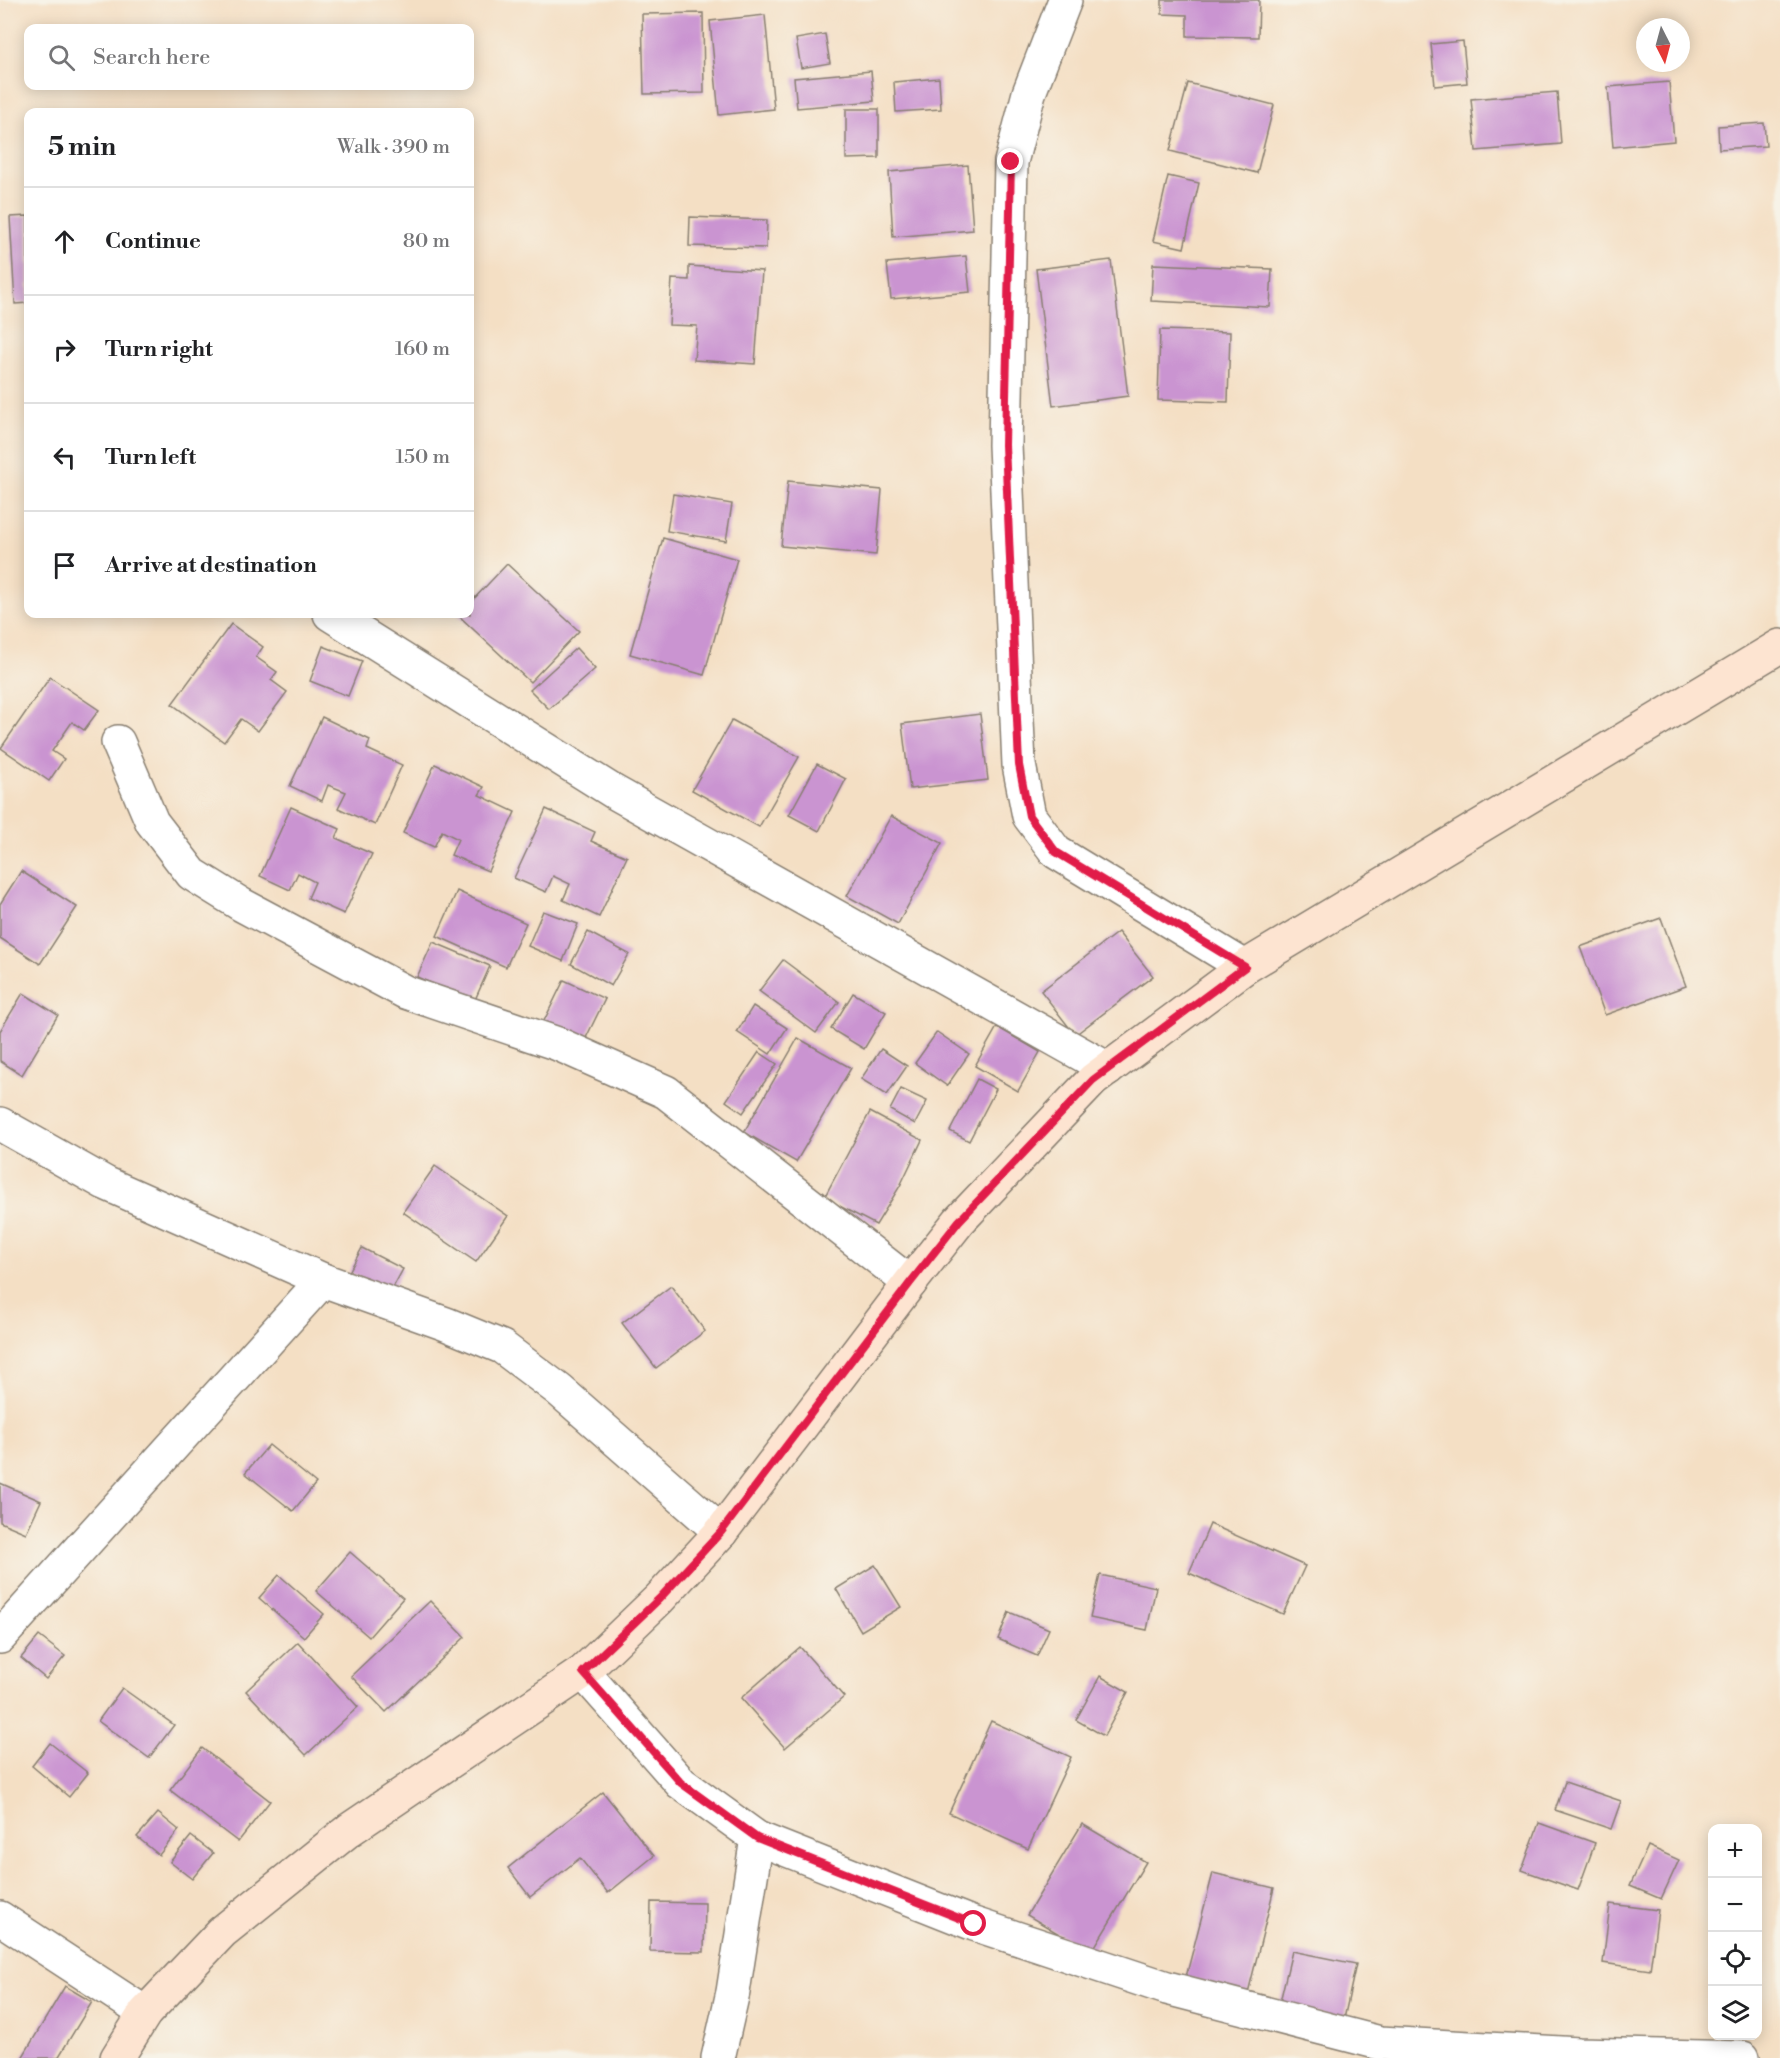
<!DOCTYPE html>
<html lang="en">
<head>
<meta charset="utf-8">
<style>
	body { margin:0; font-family:"Libre Bodoni",serif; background:#f6f6f6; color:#202124 }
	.controls { position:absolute; right:18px; bottom:18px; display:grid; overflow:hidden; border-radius:12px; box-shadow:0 3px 15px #0003 }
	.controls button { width:54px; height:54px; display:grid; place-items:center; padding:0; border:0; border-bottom:2px solid #e0e0e0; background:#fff; color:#202124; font:30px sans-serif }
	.compass { position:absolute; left:1636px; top:18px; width:54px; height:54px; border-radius:50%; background:#fff; box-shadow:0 3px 15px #0003; rotate:174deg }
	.stop { position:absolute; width:18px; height:18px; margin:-14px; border:4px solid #e11d48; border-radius:50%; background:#fff }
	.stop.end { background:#e11d48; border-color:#fff; box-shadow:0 2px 6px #0008 }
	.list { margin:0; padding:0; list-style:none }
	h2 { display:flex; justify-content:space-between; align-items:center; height:78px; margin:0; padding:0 24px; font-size:26px }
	h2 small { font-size:20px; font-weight:400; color:#757577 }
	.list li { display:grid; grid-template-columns:39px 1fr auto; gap:18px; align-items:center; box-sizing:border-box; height:108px; padding:0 24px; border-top:2px solid #e0e0e0 }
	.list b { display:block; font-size:22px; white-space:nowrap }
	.list em { font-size:20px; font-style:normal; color:#757577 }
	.icon { flex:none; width:33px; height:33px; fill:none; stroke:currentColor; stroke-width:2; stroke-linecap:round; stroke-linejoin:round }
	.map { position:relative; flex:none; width:1780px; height:2058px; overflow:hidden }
	.search { position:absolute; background:#fff; box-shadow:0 3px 15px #0003; left:24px; top:24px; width:450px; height:66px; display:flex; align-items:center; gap:15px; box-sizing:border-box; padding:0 21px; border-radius:12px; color:#757577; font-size:22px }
	.panel { position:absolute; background:#fff; box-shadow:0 3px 15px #0003; left:24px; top:108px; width:450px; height:510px; border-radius:12px }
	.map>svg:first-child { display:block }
	.building { fill:#ca94d1 }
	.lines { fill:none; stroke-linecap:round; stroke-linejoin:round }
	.street-casing { stroke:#887e70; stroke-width:36 }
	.secondary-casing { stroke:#887e70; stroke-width:36 }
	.street { stroke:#fff; stroke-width:33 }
	.secondary { stroke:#fde4d1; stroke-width:33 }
	.route { stroke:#e11d48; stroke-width:8 }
</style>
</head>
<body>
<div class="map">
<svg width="1780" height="2058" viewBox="0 0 1780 2058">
	<rect width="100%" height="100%" fill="#f7f3e8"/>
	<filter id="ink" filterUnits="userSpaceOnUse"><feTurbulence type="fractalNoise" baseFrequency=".0167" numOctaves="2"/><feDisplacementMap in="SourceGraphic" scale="12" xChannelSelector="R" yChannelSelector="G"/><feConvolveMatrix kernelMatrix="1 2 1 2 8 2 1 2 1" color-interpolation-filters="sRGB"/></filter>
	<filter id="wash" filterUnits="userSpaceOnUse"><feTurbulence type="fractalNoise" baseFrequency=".008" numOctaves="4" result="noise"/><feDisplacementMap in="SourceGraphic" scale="24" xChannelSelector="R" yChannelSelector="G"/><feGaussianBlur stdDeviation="1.35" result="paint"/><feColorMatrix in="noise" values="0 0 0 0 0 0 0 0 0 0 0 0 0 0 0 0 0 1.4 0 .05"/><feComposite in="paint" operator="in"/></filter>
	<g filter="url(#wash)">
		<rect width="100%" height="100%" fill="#f4dfc4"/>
		<g id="blocks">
			<g class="building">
				<polygon points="1162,0 1259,0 1258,37 1187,36 1187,15 1162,14"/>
				<polygon points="703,13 704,93 644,94 642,14"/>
				<polygon points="765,15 774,109 719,115 710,21"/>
				<polygon points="825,34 830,63 801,68 796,39"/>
				<polygon points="1463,41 1467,83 1435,86 1431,44"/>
				<polygon points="871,71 874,101 797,108 794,78"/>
				<polygon points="939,78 941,109 896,112 894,82"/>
				<polygon points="1669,82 1674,141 1613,147 1608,87"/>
				<polygon points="1188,83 1274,105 1257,173 1170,151"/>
				<polygon points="1557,92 1561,144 1476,151 1471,99"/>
				<polygon points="846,109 879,109 879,158 846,159"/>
				<polygon points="1764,123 1766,146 1719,149 1718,126"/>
				<polygon points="968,165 973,230 893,237 889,172"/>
				<polygon points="1168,176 1199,183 1184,248 1153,241"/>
				<polygon points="28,216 28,303 15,304 10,217"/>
				<polygon points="690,217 767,220 766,248 689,246"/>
				<polygon points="966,256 970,292 891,299 887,263"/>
				<polygon points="1111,260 1128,396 1053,406 1036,269"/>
				<polygon points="1153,264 1272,269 1270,307 1151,301"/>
				<polygon points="689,266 762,271 755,364 694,360 697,326 669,325 672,279 689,280"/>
				<polygon points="1160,330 1230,332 1228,402 1158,400"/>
				<polygon points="788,481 882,490 876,555 781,546"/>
				<polygon points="673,494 732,504 726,541 667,531"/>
				<polygon points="663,538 737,559 704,675 630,654"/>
				<polygon points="507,564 579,631 530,682 458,615 470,614 470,603"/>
				<polygon points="231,624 263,647 256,657 277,672 271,680 287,692 258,731 241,719 224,742 172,704"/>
				<polygon points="323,646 362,661 348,696 310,681"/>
				<polygon points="576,648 595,669 549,709 530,690"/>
				<polygon points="50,677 99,710 84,730 72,722 52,751 64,759 49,781 1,748"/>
				<polygon points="980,714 988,780 910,789 902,724"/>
				<polygon points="322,717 370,740 367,749 402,765 375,825 338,808 346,792 328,785 322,801 290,786"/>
				<polygon points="732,720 799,757 759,827 692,790"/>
				<polygon points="435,764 484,787 479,795 515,812 488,871 451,855 458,839 442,831 434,847 403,833"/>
				<polygon points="817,764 846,779 819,831 789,815"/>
				<polygon points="291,807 340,829 336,838 372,854 344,914 308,898 315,882 298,873 290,890 260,876"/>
				<polygon points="546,809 595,832 591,841 627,857 599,917 563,900 570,884 553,876 546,892 514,878"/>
				<polygon points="891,816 942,843 898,924 847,896"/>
				<polygon points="21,871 77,907 40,964 0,938 0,904"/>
				<polygon points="457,891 526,923 506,967 437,936"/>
				<polygon points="543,911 578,924 563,961 528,946"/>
				<polygon points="1661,918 1686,986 1605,1015 1580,947"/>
				<polygon points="588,932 629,954 611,986 571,964"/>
				<polygon points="1118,932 1153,976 1075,1035 1041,991"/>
				<polygon points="433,942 490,966 474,1002 417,977"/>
				<polygon points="783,960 839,1002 816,1033 759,991"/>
				<polygon points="564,980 605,999 582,1046 541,1027"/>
				<polygon points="23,993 58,1015 22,1075 0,1061 0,1031"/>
				<polygon points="853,993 886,1012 864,1049 831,1029"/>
				<polygon points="753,1006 787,1028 770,1054 737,1032"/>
				<polygon points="997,1027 1040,1052 1018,1091 975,1066"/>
				<polygon points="937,1032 969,1054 947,1086 915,1063"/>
				<polygon points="798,1038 851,1068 796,1162 744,1132"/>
				<polygon points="881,1049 907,1066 887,1095 861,1079"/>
				<polygon points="759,1052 777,1064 743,1113 726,1101"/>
				<polygon points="977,1079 996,1089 969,1141 950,1131"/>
				<polygon points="901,1089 927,1101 915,1124 890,1110"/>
				<polygon points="870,1112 922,1140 900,1186 876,1225 824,1198"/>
				<polygon points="435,1166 508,1216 476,1262 403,1212"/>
				<polygon points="362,1248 403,1269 390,1293 349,1272"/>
				<polygon points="671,1286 705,1331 656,1368 622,1323"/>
				<polygon points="269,1445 316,1483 293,1511 245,1473"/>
				<polygon points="0,1483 41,1501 26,1533 0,1522"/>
				<polygon points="1210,1524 1305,1566 1283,1614 1189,1573"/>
				<polygon points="350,1552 403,1598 369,1637 316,1591"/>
				<polygon points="875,1565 901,1607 861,1631 836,1589"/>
				<polygon points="279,1575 324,1614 304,1637 259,1598"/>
				<polygon points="1100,1575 1156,1587 1147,1630 1090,1618"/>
				<polygon points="430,1601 465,1637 386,1712 351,1676"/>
				<polygon points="1009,1612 1049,1629 1037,1656 998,1639"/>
				<polygon points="39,1636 65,1656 46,1679 21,1658"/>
				<polygon points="298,1642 358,1707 306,1755 246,1691"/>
				<polygon points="800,1647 844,1697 785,1748 741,1698"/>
				<polygon points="1100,1676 1128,1692 1104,1736 1076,1720"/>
				<polygon points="122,1688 174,1725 149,1758 98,1721"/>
				<polygon points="991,1721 1071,1757 1028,1849 949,1813"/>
				<polygon points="50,1743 88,1773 69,1797 32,1766"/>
				<polygon points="202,1748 270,1801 238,1842 170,1790"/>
				<polygon points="1565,1782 1621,1801 1611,1829 1555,1810"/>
				<polygon points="603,1792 654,1856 608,1893 580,1858 530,1897 508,1868"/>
				<polygon points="158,1813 179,1830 159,1855 137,1837"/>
				<polygon points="1539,1823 1595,1843 1578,1890 1522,1870"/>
				<polygon points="1082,1824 1146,1862 1091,1953 1027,1915"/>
				<polygon points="191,1836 213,1853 192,1879 170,1862"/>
				<polygon points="1648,1846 1679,1860 1661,1899 1630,1886"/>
				<polygon points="1213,1873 1274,1888 1248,1993 1186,1977"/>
				<polygon points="651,1902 705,1903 704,1952 650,1951"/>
				<polygon points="1610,1904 1658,1910 1650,1970 1603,1963"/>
				<polygon points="1292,1951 1356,1964 1344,2019 1279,2006"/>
				<polygon points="65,1986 92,2002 58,2058 22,2058"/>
			</g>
		</g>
	</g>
	<g filter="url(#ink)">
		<use href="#blocks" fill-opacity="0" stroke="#887e70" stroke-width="1.5"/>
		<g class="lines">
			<g class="street-casing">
				<g id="street">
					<polyline points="1065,0 1029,93 1011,162 1005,445 1019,765 1029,816 1056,852 1245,967"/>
					<polyline points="330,614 614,792 1108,1069"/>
					<polyline points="118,742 152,822 192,874 242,905 405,992 558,1044 666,1092 910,1283"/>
					<polyline points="0,1124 105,1183 323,1280 446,1324 502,1347 559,1390 721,1532"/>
					<polyline points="0,1637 323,1280"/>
					<polyline points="583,1672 681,1783 757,1838 974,1924 1167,1988 1380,2043 1579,2054 1743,2058"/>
					<polyline points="0,1918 145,2013"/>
					<polyline points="718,2058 733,1992 757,1838"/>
				</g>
			</g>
			<g class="secondary-casing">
				<polyline id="secondary" points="117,2058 145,2013 222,1932 349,1830 583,1672 659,1599 721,1532 910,1283 959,1221 1093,1080 1245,967 1780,646"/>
			</g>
			<use href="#street" class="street"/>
			<use href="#secondary" class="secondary"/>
		</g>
	</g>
	<g class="lines" filter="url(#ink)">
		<polyline class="route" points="974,1924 757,1838 681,1783 583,1672 659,1599 721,1532 910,1283 959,1221 1093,1080 1245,967 1056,852 1029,816 1019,765 1005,445 1011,162"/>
	</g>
</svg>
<div class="controls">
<button>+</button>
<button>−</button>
<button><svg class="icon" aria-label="locate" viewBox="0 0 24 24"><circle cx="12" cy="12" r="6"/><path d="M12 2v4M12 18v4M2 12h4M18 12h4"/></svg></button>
<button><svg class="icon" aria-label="layers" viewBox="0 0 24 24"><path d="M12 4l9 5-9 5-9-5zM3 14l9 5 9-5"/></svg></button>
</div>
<svg class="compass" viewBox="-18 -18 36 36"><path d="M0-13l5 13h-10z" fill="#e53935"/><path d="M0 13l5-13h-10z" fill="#757577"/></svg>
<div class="stop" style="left:974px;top:1924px"></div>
<div class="stop end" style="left:1011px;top:162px"></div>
<div class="search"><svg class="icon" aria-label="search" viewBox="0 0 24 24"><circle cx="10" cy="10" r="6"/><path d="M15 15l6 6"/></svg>Search here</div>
<section class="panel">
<h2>5 min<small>Walk · 390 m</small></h2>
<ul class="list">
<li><svg class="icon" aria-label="ahead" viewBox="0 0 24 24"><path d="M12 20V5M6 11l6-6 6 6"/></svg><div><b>Continue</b></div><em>80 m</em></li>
<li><svg class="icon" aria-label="right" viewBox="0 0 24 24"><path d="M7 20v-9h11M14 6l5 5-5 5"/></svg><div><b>Turn right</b></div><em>160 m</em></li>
<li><svg class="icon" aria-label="left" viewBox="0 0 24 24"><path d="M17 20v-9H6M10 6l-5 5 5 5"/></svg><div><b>Turn left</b></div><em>150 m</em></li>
<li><svg class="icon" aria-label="arrive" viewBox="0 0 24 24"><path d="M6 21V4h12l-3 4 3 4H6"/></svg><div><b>Arrive at destination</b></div></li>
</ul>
</section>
</div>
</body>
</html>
